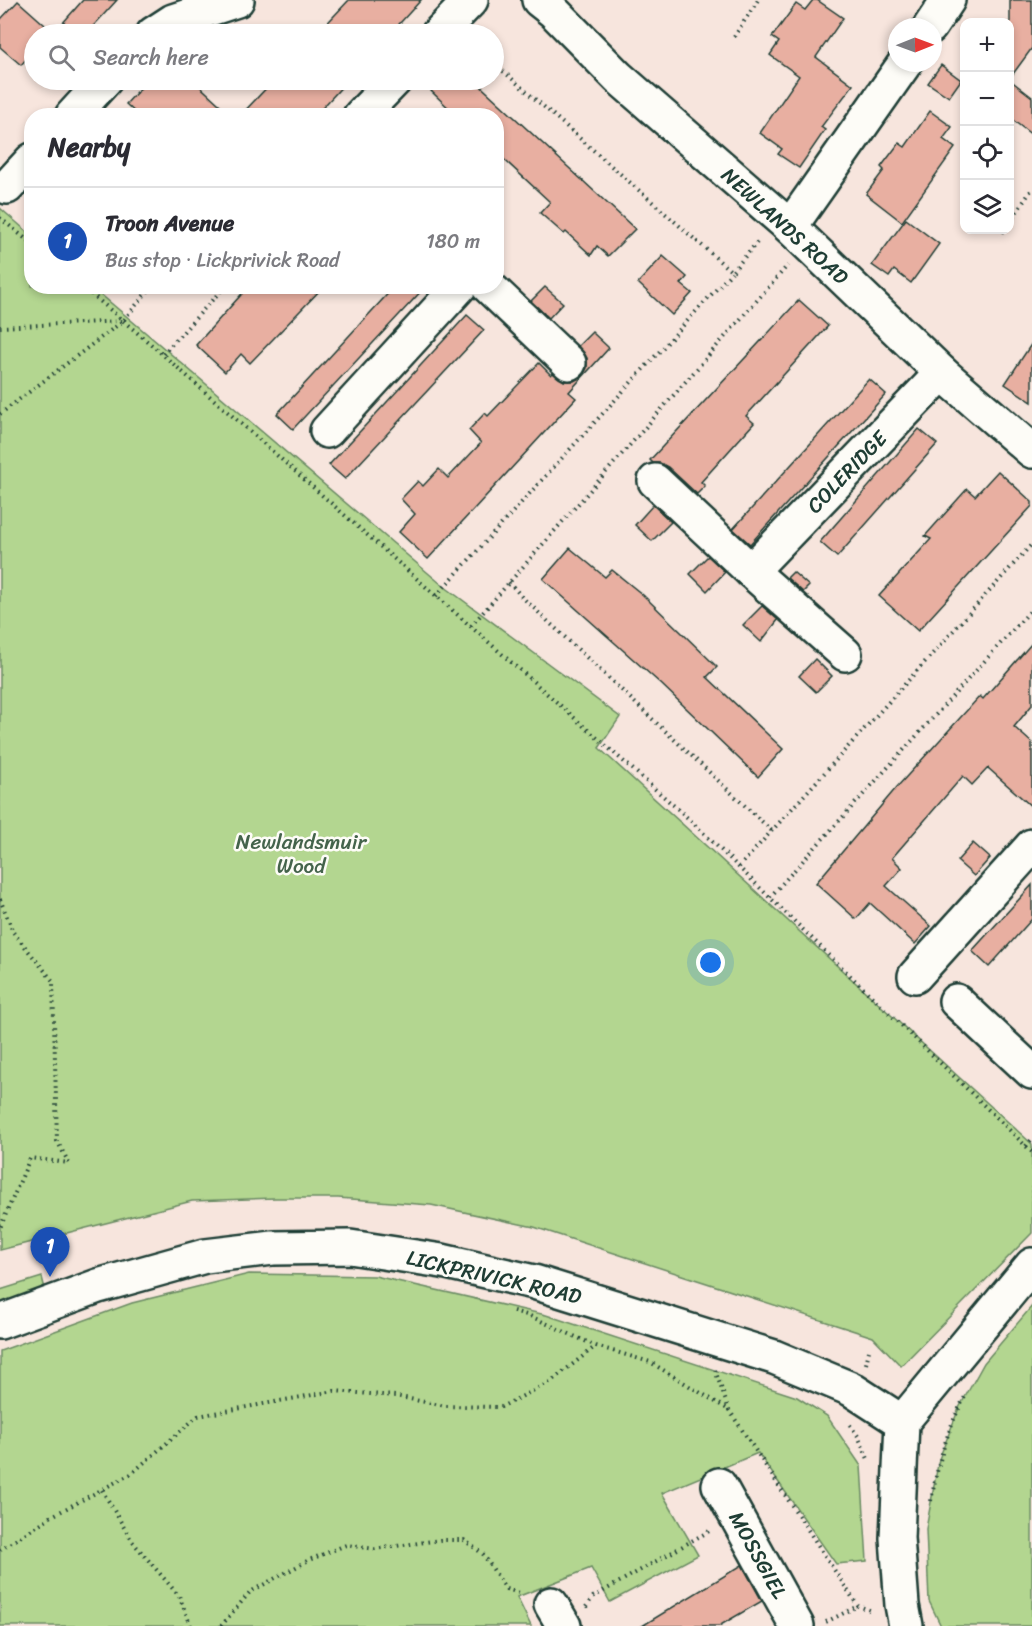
<!DOCTYPE html>
<html lang="en">
<head>
<meta charset="utf-8">
<style>
	body { margin:0; font-family:Sriracha,sans-serif; background:#f2f2f3; color:#2b2b33 }
	.controls { position:absolute; right:18px; top:18px; display:grid; overflow:hidden; border-radius:12px; box-shadow:0 3px 9px #0003 }
	.controls button { width:54px; height:54px; display:grid; place-items:center; padding:0; border:0; border-bottom:2px solid #e1e1e2; background:#fff; color:#2b2b33; font:30px sans-serif }
	.compass { position:absolute; left:888px; top:18px; width:54px; height:54px; border-radius:50%; background:#fff; box-shadow:0 3px 9px #0003; rotate:89deg }
	.you { position:absolute; left:711px; top:963px; width:21px; height:21px; margin:-15px; border:4px solid #fff; border-radius:50%; background:#1a73e8; box-shadow:0 0 0 9px #1a73e833 }
	.badge { display:grid; place-items:center; width:39px; height:39px; border-radius:50%; background:#d93025; color:#fff; font-size:20px; font-weight:700 }
	.pin { position:absolute; translate:-50% -50px; filter:drop-shadow(0 2px 3px #0008) }
	.pin::after { content:''; position:absolute; top:32px; width:21px; height:18px; background:inherit; clip-path:polygon(0 0,100% 0,50% 100%) }
	.list { margin:0; padding:0; list-style:none }
	h2 { display:flex; justify-content:space-between; align-items:center; height:78px; margin:0; padding:0 24px; font-size:26px }
	h2 small { font-size:20px; font-weight:400; color:#7c7c81 }
	.list li { display:grid; grid-template-columns:39px 1fr auto; gap:18px; align-items:center; box-sizing:border-box; height:108px; padding:0 24px; border-top:2px solid #e1e1e2 }
	.list b { display:block; font-size:22px; white-space:nowrap }
	.list p { margin:0; font-size:20px; white-space:nowrap; color:#7c7c81 }
	.list em { font-size:20px; font-style:normal; color:#7c7c81 }
	.icon { flex:none; width:33px; height:33px; fill:none; stroke:currentColor; stroke-width:2; stroke-linecap:round; stroke-linejoin:round }
	.map { position:relative; flex:none; width:1032px; height:1626px; overflow:hidden }
	.search { position:absolute; background:#fff; box-shadow:0 3px 9px #0003; left:24px; top:24px; width:480px; height:66px; display:flex; align-items:center; gap:15px; box-sizing:border-box; padding:0 21px; border-radius:33px; color:#7c7c81; font-size:22px }
	.panel { position:absolute; background:#fff; box-shadow:0 3px 9px #0003; left:24px; top:108px; width:480px; height:186px; border-radius:24px }
	.map>svg:first-child { display:block }
	.green { fill:#b3d690; stroke:#698a62; stroke-width:1.5 }
	.building { fill:#e8afa1; stroke:#1f3d34; stroke-width:1.5 }
	.lines { fill:none; stroke-linecap:round; stroke-linejoin:round }
	.minor-casing { stroke:#1f3d34; stroke-width:38 }
	.tertiary-casing { stroke:#1f3d34; stroke-width:38 }
	.path { stroke:#1f3d34; stroke-width:4; stroke-dasharray:1.5 4.5; stroke-linecap:butt }
	.minor { stroke:#fdfcf7; stroke-width:33 }
	.tertiary { stroke:#fdfcf7; stroke-width:33 }
	.labels { text-anchor:middle; dominant-baseline:central; stroke-width:5; stroke-linejoin:round; paint-order:stroke }
	.street-label { font-size:21px; fill:#1f3d34; stroke:#fdfcf7 }
	.park-label { font-size:21px; fill:#44634b; stroke:#fdfcf7 }
</style>
</head>
<body>
<div class="map">
<svg width="1032" height="1626" viewBox="0 0 1032 1626">
	<rect width="100%" height="100%" fill="#f7e5dd"/>
	<filter id="ink" filterUnits="userSpaceOnUse"><feTurbulence type="fractalNoise" baseFrequency=".0167" numOctaves="2"/><feDisplacementMap in="SourceGraphic" scale="12" xChannelSelector="R" yChannelSelector="G"/><feConvolveMatrix kernelMatrix="1 2 1 2 8 2 1 2 1" color-interpolation-filters="sRGB"/></filter>
	<g filter="url(#ink)">
		<g class="green">
			<polygon points="0,208 31,235 32,286 92,287 441,584 620,717 599,748 1032,1144 1032,1233 901,1366 873,1337 534,1227 431,1205 338,1198 275,1198 192,1201 0,1250"/>
			<polygon points="249,1274 375,1276 546,1315 797,1397 827,1416 861,1466 867,1561 836,1564 758,1453 662,1493 698,1555 610,1602 591,1568 517,1597 531,1626 0,1626 0,1351 132,1303"/>
			<polygon points="42,1277 46,1293 0,1308 0,1290"/>
			<polygon points="1032,1306 1032,1626 941,1626 929,1601 926,1529 939,1459 959,1408 984,1363"/>
		</g>
		<g class="building">
			<polygon points="83,0 117,0 86,34 34,34 34,50 21,65 0,47 0,20 18,1 54,33"/>
			<polygon points="349,0 421,0 390,34 317,34"/>
			<polygon points="813,0 817,0 843,18 816,57 853,85 821,127 825,130 799,168 778,154 782,149 760,133 799,76 770,55 779,42 772,37 796,4 805,10"/>
			<polygon points="1010,0 1032,0 1032,48 1010,78"/>
			<polygon points="941,65 961,80 949,97 928,83"/>
			<polygon points="148,80 193,80 232,116 139,116 126,104"/>
			<polygon points="274,80 348,80 315,116 240,116"/>
			<polygon points="442,80 474,80 635,229 608,256 597,246 591,255 566,232 564,234 540,213 550,202 496,152 496,116 457,116 431,91"/>
			<polygon points="1010,80 1032,97 1032,135 1010,118"/>
			<polygon points="930,111 952,127 943,139 955,148 902,222 866,194 884,170 881,167 899,143 905,147"/>
			<polygon points="906,219 939,244 911,283 894,270 889,277 872,265"/>
			<polygon points="663,256 687,277 681,284 692,293 672,315 638,283"/>
			<polygon points="249,286 324,286 250,363 241,354 225,372 196,345"/>
			<polygon points="395,286 426,286 293,429 277,414"/>
			<polygon points="545,287 563,303 549,318 531,301"/>
			<polygon points="799,300 828,326 746,416 754,423 701,482 705,486 697,494 668,467 660,463 653,463 650,460"/>
			<polygon points="467,315 484,330 345,479 329,465"/>
			<polygon points="592,332 609,348 569,392 576,398 428,559 399,532 415,514 401,499 418,481 423,486 439,469 448,478 481,443 469,430 485,413 488,416 539,363 551,375 553,373 564,381 574,381 582,376 587,368 587,358 578,346"/>
			<polygon points="1032,343 1032,402 1005,384"/>
			<polygon points="869,379 886,394 750,544 733,529"/>
			<polygon points="919,429 937,444 837,557 820,542"/>
			<polygon points="998,471 1032,502 1032,506 918,631 879,596 931,539 925,536 967,489 975,496"/>
			<polygon points="653,505 671,522 652,541 635,525"/>
			<polygon points="570,548 605,577 612,570 643,595 717,667 707,677 783,749 758,777 661,684 543,579"/>
			<polygon points="708,556 725,572 707,591 690,574"/>
			<polygon points="793,572 809,586 803,592 787,578"/>
			<polygon points="762,606 778,620 761,642 743,625"/>
			<polygon points="1032,643 1032,705 1014,727 1032,743 1032,807 988,768 972,785 963,776 892,858 902,868 886,886 931,926 915,944 870,903 856,919 816,883 897,787 980,696 983,699"/>
			<polygon points="815,659 832,676 816,692 799,676"/>
			<polygon points="973,843 990,858 974,876 957,861"/>
			<polygon points="1032,885 1032,919 989,967 972,951"/>
			<polygon points="742,1565 762,1601 719,1626 642,1626"/>
		</g>
		<g class="lines">
			<g class="minor-casing">
				<g id="minor">
					<polyline points="539,0 553,11 618,77 790,227 942,373 1032,451"/>
					<polyline points="930,27 948,0"/>
					<polyline points="153,34 173,21 237,0"/>
					<polyline points="438,34 471,0"/>
					<polyline points="72,116 105,80"/>
					<polyline points="360,116 395,80"/>
					<polyline points="7,187 32,160"/>
					<polyline points="790,227 905,63"/>
					<polyline points="488,286 569,363"/>
					<polyline points="327,431 460,286"/>
					<polyline points="655,481 751,571 942,373"/>
					<polyline points="751,571 845,654"/>
					<polyline points="915,976 1032,846"/>
					<polyline points="956,1001 1032,1072"/>
					<polyline points="719,1485 797,1626"/>
					<polyline points="551,1604 564,1626"/>
				</g>
			</g>
			<g class="tertiary-casing">
				<g id="tertiary">
					<polyline points="0,1322 98,1286 205,1256 273,1248 350,1247 442,1261 534,1282 774,1357 851,1389 902,1422"/>
					<polyline points="906,1626 902,1605 897,1538 902,1422 1032,1265"/>
				</g>
			</g>
			<g class="path">
				<polyline points="734,37 758,0"/>
				<polyline points="494,63 732,272 759,240"/>
				<polyline points="0,218 32,244"/>
				<polyline points="1010,222 1032,189"/>
				<polyline points="1002,232 1004,230"/>
				<polyline points="82,286 153,346 689,819 1032,1152"/>
				<polyline points="0,327 122,321"/>
				<polyline points="163,354 225,286"/>
				<polyline points="0,414 123,321 152,286"/>
				<polyline points="509,582 522,597 772,831"/>
				<polyline points="436,596 732,272"/>
				<polyline points="471,626 788,265"/>
				<polyline points="739,867 1032,544"/>
				<polyline points="770,897 1032,609"/>
				<polyline points="0,899 13,932 53,981 57,1141 69,1163 30,1158 0,1228"/>
				<polyline points="1026,1146 1032,1139"/>
				<polyline points="513,1311 530,1316 596,1346 650,1362 729,1410"/>
				<polyline points="866,1364 869,1351"/>
				<polyline points="715,1370 729,1410 858,1606 872,1611"/>
				<polyline points="850,1425 858,1436 869,1461"/>
				<polyline points="102,1490 132,1541 179,1596 191,1626"/>
				<path d="M 931,1501 C 938,1463 947,1429 966,1395"/>
				<polyline points="0,1550 52,1516 131,1474 198,1416 334,1391 395,1396 445,1406 501,1407 550,1382 596,1346"/>
				<polyline points="586,1607 593,1597 711,1530"/>
				<polyline points="826,1622 858,1606"/>
				<polyline points="221,1626 250,1592 309,1560 346,1545 375,1549 440,1540 464,1540 483,1554 506,1589 523,1594"/>
			</g>
			<use href="#minor" class="minor"/>
			<use href="#tertiary" class="tertiary"/>
		</g>
	</g>
	<g class="labels">
		<g class="street-label">
			<text transform="translate(785 226) rotate(42)">NEWLANDS ROAD</text>
			<text transform="translate(847 472) rotate(-46)">COLERIDGE</text>
			<text transform="translate(494 1277) rotate(13)">LICKPRIVICK ROAD</text>
			<text transform="translate(758 1555) rotate(61)">MOSSGIEL</text>
		</g>
		<g class="park-label">
			<text x="301" y="842">Newlandsmuir<tspan x="301" dy="24">Wood</tspan></text>
		</g>
	</g>
</svg>
<div class="controls">
<button>+</button>
<button>−</button>
<button><svg class="icon" aria-label="locate" viewBox="0 0 24 24"><circle cx="12" cy="12" r="6"/><path d="M12 2v4M12 18v4M2 12h4M18 12h4"/></svg></button>
<button><svg class="icon" aria-label="layers" viewBox="0 0 24 24"><path d="M12 4l9 5-9 5-9-5zM3 14l9 5 9-5"/></svg></button>
</div>
<svg class="compass" viewBox="-18 -18 36 36"><path d="M0-13l5 13h-10z" fill="#e53935"/><path d="M0 13l5-13h-10z" fill="#7c7c81"/></svg>
<div class="you"></div>
<div class="pin badge" style="left:50px;top:1277px;background:#1a4fb4">1</div>
<div class="search"><svg class="icon" aria-label="search" viewBox="0 0 24 24"><circle cx="10" cy="10" r="6"/><path d="M15 15l6 6"/></svg>Search here</div>
<section class="panel">
<h2>Nearby<small></small></h2>
<ul class="list">
<li><span class="badge" style="background:#1a4fb4">1</span><div><b>Troon Avenue</b><p>Bus stop · Lickprivick Road</p></div><em>180 m</em></li>
</ul>
</section>
</div>
</body>
</html>
